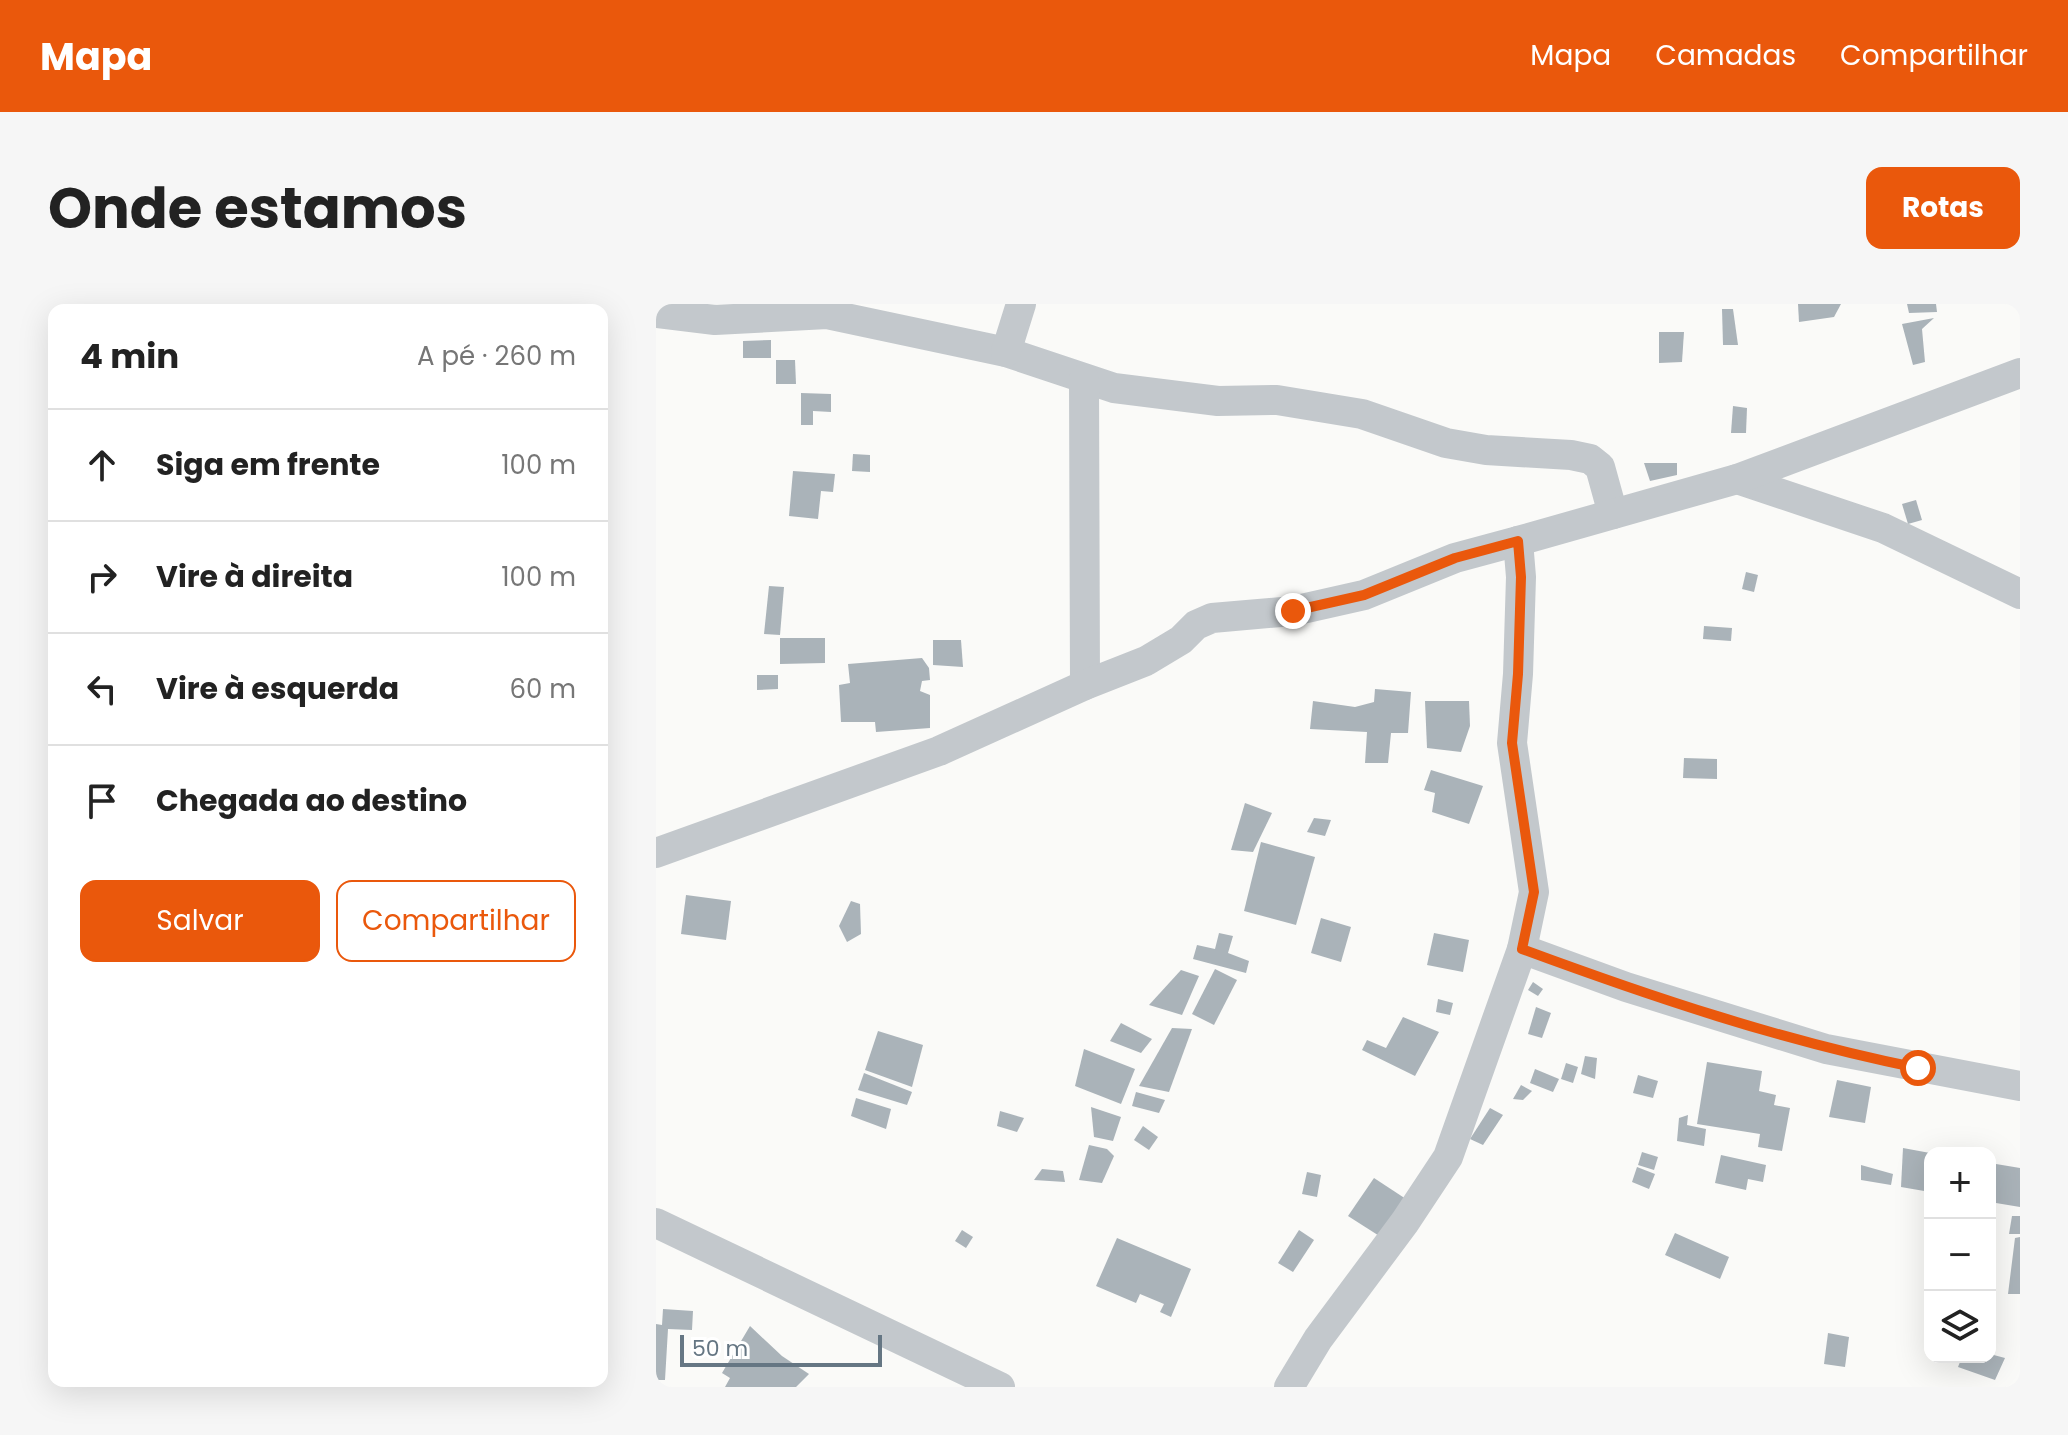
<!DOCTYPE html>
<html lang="pt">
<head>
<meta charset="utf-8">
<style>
	body { margin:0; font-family:Poppins,sans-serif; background:#f6f6f6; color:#222 }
	.controls { position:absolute; right:24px; bottom:24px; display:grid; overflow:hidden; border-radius:16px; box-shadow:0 8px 32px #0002 }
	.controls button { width:72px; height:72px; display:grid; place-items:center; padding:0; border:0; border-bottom:2px solid #e0e0e0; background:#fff; color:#222; font:40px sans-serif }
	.scale { position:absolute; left:24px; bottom:20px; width:202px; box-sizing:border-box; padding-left:8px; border:4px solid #657683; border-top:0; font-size:22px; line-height:28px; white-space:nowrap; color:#657683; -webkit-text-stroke:6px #fff; paint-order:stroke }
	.stop { position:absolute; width:24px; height:24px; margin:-18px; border:6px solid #ea580c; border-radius:50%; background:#fff }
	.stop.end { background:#ea580c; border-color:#fff; box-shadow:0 2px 8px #0008 }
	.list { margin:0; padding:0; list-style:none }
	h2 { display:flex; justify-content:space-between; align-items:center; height:104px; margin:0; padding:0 32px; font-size:34px }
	h2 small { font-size:26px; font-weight:400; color:#767676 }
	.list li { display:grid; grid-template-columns:52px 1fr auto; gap:24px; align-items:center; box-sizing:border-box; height:112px; padding:0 32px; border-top:2px solid #e0e0e0 }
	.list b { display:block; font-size:30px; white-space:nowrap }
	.list em { font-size:26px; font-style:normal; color:#767676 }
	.actions { display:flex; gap:16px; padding:24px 32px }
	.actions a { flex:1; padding:18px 0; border:2px solid #ea580c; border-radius:16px; text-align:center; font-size:28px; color:#ea580c }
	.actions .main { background:#ea580c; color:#fff }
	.icon { flex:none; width:44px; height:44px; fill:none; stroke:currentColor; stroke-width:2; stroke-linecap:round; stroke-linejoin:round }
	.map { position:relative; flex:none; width:1364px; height:1083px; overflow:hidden; border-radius:16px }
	header { display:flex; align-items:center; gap:48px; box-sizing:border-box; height:112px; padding:0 40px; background:#ea580c; color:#fff }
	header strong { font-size:38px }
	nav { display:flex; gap:44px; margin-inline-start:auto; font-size:28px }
	.intro { display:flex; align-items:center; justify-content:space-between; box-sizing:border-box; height:192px; padding:0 48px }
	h1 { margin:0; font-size:56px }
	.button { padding:20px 36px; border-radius:16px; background:#ea580c; color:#fff; font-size:28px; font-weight:700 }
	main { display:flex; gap:48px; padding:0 48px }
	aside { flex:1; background:#fff; border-radius:16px; box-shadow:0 8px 32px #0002 }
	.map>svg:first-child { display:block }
	.building { fill:#aab3b9 }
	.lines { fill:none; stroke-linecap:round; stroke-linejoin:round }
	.minor { stroke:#c3c8cc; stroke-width:30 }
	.route { stroke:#ea580c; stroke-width:10 }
</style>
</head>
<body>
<header>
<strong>Mapa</strong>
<nav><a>Mapa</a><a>Camadas</a><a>Compartilhar</a></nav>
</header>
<div class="intro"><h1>Onde estamos</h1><a class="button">Rotas</a></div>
<main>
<aside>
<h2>4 min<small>A pé · 260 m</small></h2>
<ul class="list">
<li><svg class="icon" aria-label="ahead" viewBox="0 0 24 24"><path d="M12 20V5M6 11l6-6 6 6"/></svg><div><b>Siga em frente</b></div><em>100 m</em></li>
<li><svg class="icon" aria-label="right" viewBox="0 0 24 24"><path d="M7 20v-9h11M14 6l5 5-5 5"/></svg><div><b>Vire à direita</b></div><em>100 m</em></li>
<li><svg class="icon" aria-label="left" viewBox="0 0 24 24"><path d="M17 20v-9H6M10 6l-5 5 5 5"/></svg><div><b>Vire à esquerda</b></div><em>60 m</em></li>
<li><svg class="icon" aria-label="arrive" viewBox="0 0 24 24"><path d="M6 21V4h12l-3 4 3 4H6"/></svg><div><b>Chegada ao destino</b></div></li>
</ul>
<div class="actions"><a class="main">Salvar</a><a>Compartilhar</a></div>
</aside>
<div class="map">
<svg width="1364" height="1083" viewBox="0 0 1364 1083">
	<rect width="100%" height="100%" fill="#fafaf8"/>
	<g class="building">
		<polygon points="1142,0 1185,0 1178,13 1143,18"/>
		<polygon points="1251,0 1280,0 1281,8 1253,9"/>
		<polygon points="1066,5 1077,5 1082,41 1067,41"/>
		<polygon points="1278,14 1266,25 1269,58 1257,61 1246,20"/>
		<polygon points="1003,28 1028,28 1026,58 1003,59"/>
		<polygon points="115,36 115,54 87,54 87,37"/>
		<polygon points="120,56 139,56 140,80 120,80"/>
		<polygon points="145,89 175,90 175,108 157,107 157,121 145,121"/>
		<polygon points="1077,102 1091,104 1090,129 1075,129"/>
		<polygon points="197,150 214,151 214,168 196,167"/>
		<polygon points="988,159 1021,159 1021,171 994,177"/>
		<polygon points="137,167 179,170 177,188 165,187 162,215 133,212"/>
		<polygon points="1260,196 1266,216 1252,220 1246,200"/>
		<polygon points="1090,268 1102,271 1098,288 1086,285"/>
		<polygon points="113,282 128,283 124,331 108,330"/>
		<polygon points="1048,322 1076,324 1075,337 1047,335"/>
		<polygon points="124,334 169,334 169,359 124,360"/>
		<polygon points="277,336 305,336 307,363 277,361"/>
		<polygon points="266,354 273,364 274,376 266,377 264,387 274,391 274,424 220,428 219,418 185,418 183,381 194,379 192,360"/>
		<polygon points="101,371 122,371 122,385 101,386"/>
		<polygon points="719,385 755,388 752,429 735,429 732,459 709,459 711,428 654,425 657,397 699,403 718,398"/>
		<polygon points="769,397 813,397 814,422 805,448 771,444"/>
		<polygon points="1028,454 1061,455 1061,475 1027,474"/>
		<polygon points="775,466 827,482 813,520 776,508 779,489 768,486"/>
		<polygon points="589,499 616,509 597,548 575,546"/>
		<polygon points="658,514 675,516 669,532 651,528"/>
		<polygon points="605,538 659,553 640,621 588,607"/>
		<polygon points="30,591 75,597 70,636 25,630"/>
		<polygon points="195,597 204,600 205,630 191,638 183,622"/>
		<polygon points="665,614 695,623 685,658 655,649"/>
		<polygon points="563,629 577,632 572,649 593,657 590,669 537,655 541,641 559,645"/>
		<polygon points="778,629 813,636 807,668 771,661"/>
		<polygon points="559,665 581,676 558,721 536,710"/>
		<polygon points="525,666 543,672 526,711 493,701"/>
		<polygon points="877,678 887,685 882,692 872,686"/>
		<polygon points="782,695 797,699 794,711 780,708"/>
		<polygon points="880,703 895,709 886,734 872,730"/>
		<polygon points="747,713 783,728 759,772 706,746 711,736 730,744"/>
		<polygon points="465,719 496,735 485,749 454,737"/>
		<polygon points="516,724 536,725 513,788 483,782"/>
		<polygon points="222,727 267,741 256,783 209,766"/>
		<polygon points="428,745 479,765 465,800 419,782"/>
		<polygon points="929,752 941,754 939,775 925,770"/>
		<polygon points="1051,758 1106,767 1103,787 1120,791 1118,801 1134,804 1126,847 1102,843 1104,830 1041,820"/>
		<polygon points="910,759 922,763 917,779 905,775"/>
		<polygon points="879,765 903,775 897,788 874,779"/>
		<polygon points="208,769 256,788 251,801 202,786"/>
		<polygon points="982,771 1002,777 997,794 977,789"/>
		<polygon points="1181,776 1215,783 1209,819 1173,813"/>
		<polygon points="865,781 876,787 867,796 857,795"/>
		<polygon points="480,788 509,796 503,809 476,802"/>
		<polygon points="200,794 235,805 230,825 195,812"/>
		<polygon points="435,803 465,813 457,837 438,833"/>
		<polygon points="834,804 847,811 827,841 814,835"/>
		<polygon points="344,807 368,814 361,828 341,822"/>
		<polygon points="1032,811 1031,821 1050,825 1048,842 1021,837 1023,814"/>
		<polygon points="487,822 502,833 493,846 478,836"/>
		<polygon points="433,841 451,845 458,852 446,879 423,876"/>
		<polygon points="1247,844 1274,849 1274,888 1245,883"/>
		<polygon points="986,848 1002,853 998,866 982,861"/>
		<polygon points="1065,851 1110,861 1107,878 1092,875 1090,886 1059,879"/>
		<polygon points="1334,859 1364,864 1364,903 1334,898"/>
		<polygon points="1205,861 1237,870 1235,881 1205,876"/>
		<polygon points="981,863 999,870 993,885 976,878"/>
		<polygon points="386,865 407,867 409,878 378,876"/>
		<polygon points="651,868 665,871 661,893 646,890"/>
		<polygon points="718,874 753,897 728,935 692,912"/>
		<polygon points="1334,905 1340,905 1339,931 1334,930"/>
		<polygon points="1356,912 1364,912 1364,930 1353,930"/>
		<polygon points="306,926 317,933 310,944 299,937"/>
		<polygon points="643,926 658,936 637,968 622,959"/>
		<polygon points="1019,929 1073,953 1064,975 1009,951"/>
		<polygon points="1364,933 1364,990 1352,990 1359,934"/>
		<polygon points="461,934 535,965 515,1013 504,1008 508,1000 484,990 480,999 440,982"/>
		<polygon points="7,1005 37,1007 36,1026 12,1025 9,1076 0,1076 0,1020 6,1021"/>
		<polygon points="94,1022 126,1052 153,1070 140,1083 69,1083 74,1074 66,1069"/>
		<polygon points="1172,1029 1193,1033 1189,1063 1168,1060"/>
		<polygon points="1334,1050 1349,1054 1339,1076 1302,1063 1304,1058 1291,1053 1334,1053"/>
	</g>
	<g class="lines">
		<g class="minor">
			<polyline points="0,9 59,16 171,10 350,48 458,84 562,97 621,96 706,110 790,139 830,146 915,151 934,155 944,163 957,210"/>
			<polyline points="350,48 365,0"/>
			<polyline points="428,75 429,381"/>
			<polyline points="1081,175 1227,224 1364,290"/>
			<polyline points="0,549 283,447 429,381 490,357 525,336 540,321 556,314 637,307 708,291 799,254 862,237"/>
			<polyline points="866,645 970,683 1170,745 1364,782"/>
			<polyline points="0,919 344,1083"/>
			<polyline points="633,1083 662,1035 749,918 792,853 866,645 878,588 856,439 862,370 865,273 862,237 1081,175 1364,69"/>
		</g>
	</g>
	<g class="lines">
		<path class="route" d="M 637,307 L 708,291 L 799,254 L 862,237 L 865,273 L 862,370 L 856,439 L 878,588 L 866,645 C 996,693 1127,737 1262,764"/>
	</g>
</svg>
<div class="controls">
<button>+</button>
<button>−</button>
<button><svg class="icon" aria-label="layers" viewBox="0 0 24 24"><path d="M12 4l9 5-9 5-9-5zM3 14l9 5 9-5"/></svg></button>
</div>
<div class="scale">50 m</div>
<div class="stop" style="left:1262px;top:764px"></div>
<div class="stop end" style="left:637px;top:307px"></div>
</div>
</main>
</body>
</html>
